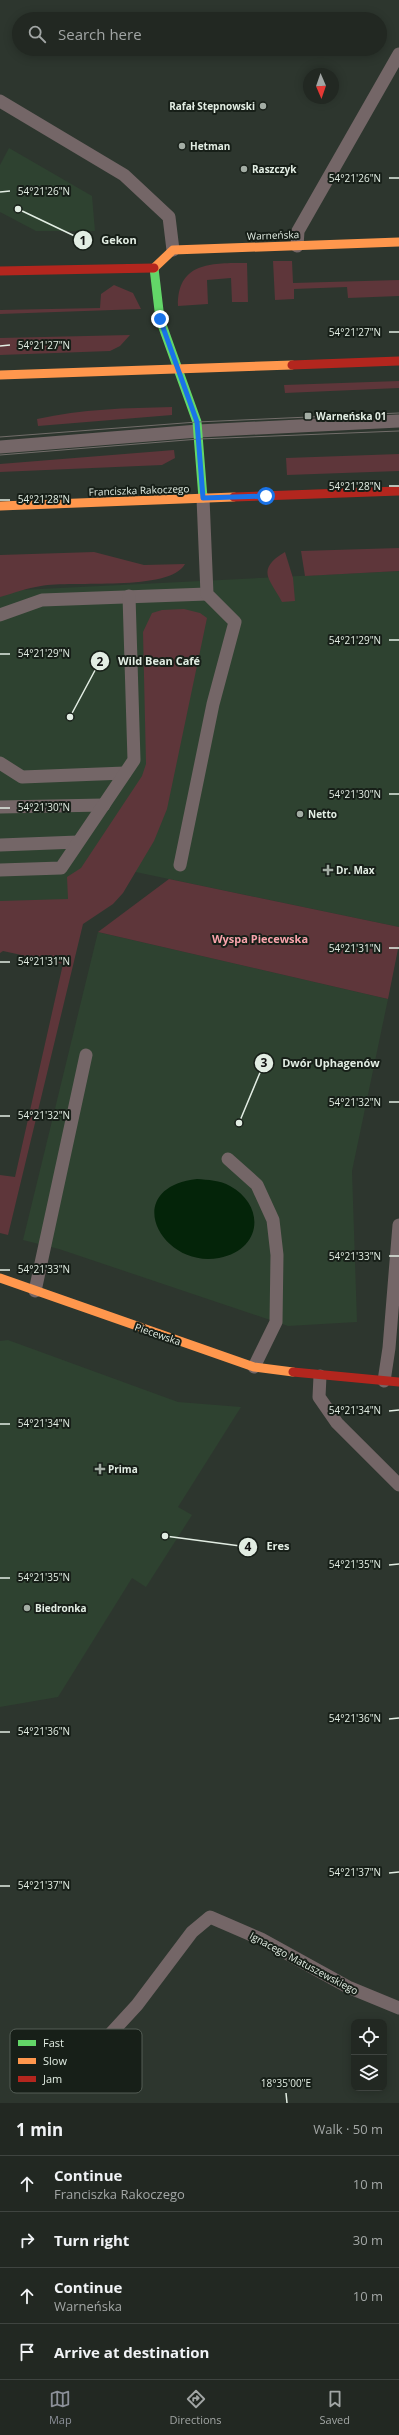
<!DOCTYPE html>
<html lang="en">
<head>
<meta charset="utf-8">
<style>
	body { margin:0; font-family:"Open Sans",sans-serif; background:#2e342f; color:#f1f3f6 }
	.controls { position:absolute; right:12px; bottom:12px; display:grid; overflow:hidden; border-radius:8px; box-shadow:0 2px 10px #0003 }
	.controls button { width:36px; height:36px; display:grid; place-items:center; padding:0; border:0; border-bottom:1px solid #3f4440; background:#222822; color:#f1f3f6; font:20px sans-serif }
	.compass { position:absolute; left:303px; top:68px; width:36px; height:36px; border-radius:50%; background:#222822; box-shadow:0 2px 10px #0003; rotate:178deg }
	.stop { position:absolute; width:12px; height:12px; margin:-9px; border:3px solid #1a73e8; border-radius:50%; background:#fff }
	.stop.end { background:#1a73e8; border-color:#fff; box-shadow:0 1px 4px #0008 }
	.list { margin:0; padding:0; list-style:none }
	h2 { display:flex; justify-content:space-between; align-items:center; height:52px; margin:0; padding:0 16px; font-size:17px }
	h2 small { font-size:13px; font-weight:400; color:#a2a6a5 }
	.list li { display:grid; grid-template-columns:26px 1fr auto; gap:12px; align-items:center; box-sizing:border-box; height:56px; padding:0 16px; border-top:1px solid #3f4440 }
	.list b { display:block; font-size:15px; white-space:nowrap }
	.list p { margin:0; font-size:13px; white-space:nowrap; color:#a2a6a5 }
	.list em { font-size:13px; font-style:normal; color:#a2a6a5 }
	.icon { flex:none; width:22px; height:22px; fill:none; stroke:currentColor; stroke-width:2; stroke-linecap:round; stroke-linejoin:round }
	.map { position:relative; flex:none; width:399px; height:2103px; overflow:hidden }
	.search { position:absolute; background:#222822; box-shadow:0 2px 10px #0003; left:12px; right:12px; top:12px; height:44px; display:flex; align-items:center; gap:10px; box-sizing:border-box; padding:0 14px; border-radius:22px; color:#a2a6a5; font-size:15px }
	.sheet { height:276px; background:#222822 }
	nav { display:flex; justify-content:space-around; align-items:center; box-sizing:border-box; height:56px; border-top:1px solid #3f4440; background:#222822; font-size:11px; color:#a2a6a5 }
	nav a { display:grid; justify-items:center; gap:2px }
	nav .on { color:#8c9099 }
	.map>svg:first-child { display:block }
	.built { fill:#2e4230 }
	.green { fill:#5e363a }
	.water { fill:#042409 }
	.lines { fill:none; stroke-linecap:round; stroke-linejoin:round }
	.lane { stroke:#746667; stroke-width:13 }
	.fast { stroke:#63d668; stroke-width:9 }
	.slow { stroke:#ff974d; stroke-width:9 }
	.jam { stroke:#b3261e; stroke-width:9 }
	.tram { stroke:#726d6a; stroke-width:1 }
	.route { stroke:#1a73e8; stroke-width:5 }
	.ticks { fill:none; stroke:#e2ede3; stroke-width:1.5 }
	.poi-dot { fill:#a3ada4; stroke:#171f18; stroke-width:1.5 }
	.labels { text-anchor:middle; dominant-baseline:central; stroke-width:4; stroke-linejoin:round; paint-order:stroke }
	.poi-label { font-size:10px; font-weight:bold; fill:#e2ede3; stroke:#171f18; text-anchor:start }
	.street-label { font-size:10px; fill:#e2ede3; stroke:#171f18 }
	.neighbourhood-label { font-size:11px; font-weight:bold; fill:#f9a4ac; stroke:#171f18 }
	.key { fill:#171f18; stroke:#545d55; stroke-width:1 }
	.key-label { font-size:11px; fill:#e2ede3 }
	.ticks-label { font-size:10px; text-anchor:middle; fill:#e2ede3; stroke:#171f18; stroke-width:4; stroke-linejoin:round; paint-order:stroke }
	.leader { fill:none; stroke:#e2ede3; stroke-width:1.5 }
	.callout-dot { fill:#e2ede3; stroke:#171f18; stroke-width:1.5 }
	.mark-label { font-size:12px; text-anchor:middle; font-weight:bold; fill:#111 }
	.callout-label { font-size:11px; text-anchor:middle; font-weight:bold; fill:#e2ede3; stroke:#171f18; stroke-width:4; stroke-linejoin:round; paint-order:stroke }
</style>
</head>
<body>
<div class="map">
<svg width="399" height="2103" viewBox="0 0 399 2103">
	<rect width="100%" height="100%" fill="#2d362e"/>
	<g class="built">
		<polygon points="9,148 92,196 95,231 36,231 0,212 0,165"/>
		<polygon points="399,571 399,927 126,870 0,935 0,591"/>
		<polygon points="98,932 388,999 352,1171 357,1322 288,1326 59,1249 23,1240"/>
		<polygon points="8,1340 178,1402 241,1407 178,1507 192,1515 146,1587 132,1578 58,1697 0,1707 0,1341"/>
	</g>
	<g class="green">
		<polygon points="273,261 292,261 293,283 399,280 399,296 348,298 347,287 294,289 294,299 275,300"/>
		<path d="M 247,263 L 248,302 L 232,302 L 231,278 L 207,280 L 208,304 L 178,306 C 177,261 214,263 247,263 Z"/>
		<polygon points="114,285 133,293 141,309 0,314 0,310 100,308 101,294"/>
		<polygon points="130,335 120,346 110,351 0,355 0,338"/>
		<polygon points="399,381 399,388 285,393 284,385"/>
		<path d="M 172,407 L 172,415 L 38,426 L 37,419 C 82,409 126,408 172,407 Z"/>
		<polygon points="174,450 175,458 162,465 0,472 0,464"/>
		<polygon points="399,454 399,471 287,475 286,458"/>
		<polygon points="399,548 399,571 305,576 301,551"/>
		<path d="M 94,552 L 144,565 L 185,564 C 170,592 72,580 41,586 C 27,588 14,593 0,597 L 0,555 Z"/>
		<path d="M 285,552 L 293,578 L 295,601 L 282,602 C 270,579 255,570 285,552 Z"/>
		<polygon points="184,609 200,613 207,618 167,809 154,841 123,893 113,904 83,924 8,1235 0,1233 0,1175 15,1177 63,964 3,951 0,953 0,901 68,899 67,877 81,868 142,776 146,764 143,632 152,613 162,610"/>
		<polygon points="169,879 399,927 399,944 388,999 98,932"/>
	</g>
	<path class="water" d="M 197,1179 C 208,1180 220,1180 230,1186 C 266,1206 262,1250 219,1258 C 161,1269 119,1188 197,1179 Z"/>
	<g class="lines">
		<g class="lane">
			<polyline points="0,101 124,175 169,217 173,250"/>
			<polyline points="297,246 298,231 399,54"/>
			<polyline points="0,447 198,431 399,421"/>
			<polyline points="0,615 42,600 207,594"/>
			<polyline points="0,763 22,777 125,773"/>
			<polyline points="0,807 104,805"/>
			<polyline points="0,845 78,842"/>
			<polyline points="180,865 213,704 235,622 207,594 203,498"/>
			<polyline points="0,870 61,868 134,760 129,596"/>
			<polyline points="228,1159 257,1185 273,1220 277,1255 276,1322 254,1367"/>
			<polyline points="35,1291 86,1055"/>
			<polyline points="320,1376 319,1397 337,1423 399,1485"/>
			<polyline points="384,1381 389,1348 399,1225"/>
			<polyline points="68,2080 137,2005 192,1932 210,1917 261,1939 348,1987 399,2008"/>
		</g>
		<polyline class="fast" points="154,268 160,319 197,422 203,498"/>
		<g class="slow">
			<polyline points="154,268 173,250 399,242"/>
			<polyline points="0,375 292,365"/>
			<polyline points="0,506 234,497"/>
			<polyline points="0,1278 254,1367 293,1372"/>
		</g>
		<g class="jam">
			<polyline points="0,271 154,268"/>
			<polyline points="292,365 399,361"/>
			<polyline points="234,497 399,491"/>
			<polyline points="293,1372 399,1382"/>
		</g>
		<g class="tram">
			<polyline points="0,437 197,422 399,413"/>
			<polyline points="0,455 199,439 399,431"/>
		</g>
	</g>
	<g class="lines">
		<polyline class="route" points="160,319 197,422 203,498 266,496"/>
	</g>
	<path class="ticks" d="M 389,178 L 399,178M 0,192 L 10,191M 389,332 L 399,332M 0,346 L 10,345M 389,486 L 399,486M 0,500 L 10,500M 389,640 L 399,640M 0,654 L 10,654M 389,794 L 399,794M 0,808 L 10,808M 389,948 L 399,948M 0,962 L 10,962M 389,1102 L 399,1102M 0,1116 L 10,1116M 389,1256 L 399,1256M 0,1270 L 10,1270M 389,1411 L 399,1410M 0,1424 L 10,1424M 389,1565 L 399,1564M 0,1578 L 10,1578M 389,1719 L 399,1718M 0,1732 L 10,1732M 389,1873 L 399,1872M 0,1886 L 10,1886M 286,2093 L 287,2103"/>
	<g class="poi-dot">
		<circle cx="263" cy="106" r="4"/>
		<circle cx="182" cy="146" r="4"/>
		<circle cx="244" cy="169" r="4"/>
		<rect x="304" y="412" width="8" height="8" rx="2"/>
		<circle cx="300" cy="814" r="4"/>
		<path d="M326 864h4v4h4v4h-4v4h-4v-4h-4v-4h4z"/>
		<path d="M98 1463h4v4h4v4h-4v4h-4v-4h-4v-4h4z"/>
		<circle cx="27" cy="1608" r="4"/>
	</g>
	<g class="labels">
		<g class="poi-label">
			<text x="255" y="106" text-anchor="end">Rafał Stepnowski</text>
			<text x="190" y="146">Hetman</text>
			<text x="252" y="169">Raszczyk</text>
			<text x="316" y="416">Warneńska 01</text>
			<text x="308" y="814">Netto</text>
			<text x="336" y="870">Dr. Max</text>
			<text x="108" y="1469">Prima</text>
			<text x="35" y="1608">Biedronka</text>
		</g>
		<g class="street-label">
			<text transform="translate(273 235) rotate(-2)">Warneńska</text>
			<text transform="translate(139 490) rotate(-2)">Franciszka Rakoczego</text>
			<text transform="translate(158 1334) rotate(19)">Piecewska</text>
			<text transform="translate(304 1963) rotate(28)">Ignacego Matuszewskiego</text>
		</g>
		<g class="neighbourhood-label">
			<text x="260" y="938">Wyspa Piecewska</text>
		</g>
	</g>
	<rect x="10" y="2029" width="132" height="64" rx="6" class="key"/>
	<rect x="18" y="2040" width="18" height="6" fill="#63d668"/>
	<rect x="18" y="2058" width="18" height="6" fill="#ff974d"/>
	<rect x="18" y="2076" width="18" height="6" fill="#b3261e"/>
	<g class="key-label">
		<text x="43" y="2047">Fast</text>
		<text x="43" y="2065">Slow</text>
		<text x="43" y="2083">Jam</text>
	</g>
	<g class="ticks-label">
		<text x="355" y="182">54°21'26"N</text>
		<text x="44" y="195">54°21'26"N</text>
		<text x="355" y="336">54°21'27"N</text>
		<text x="44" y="349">54°21'27"N</text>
		<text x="355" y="490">54°21'28"N</text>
		<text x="44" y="503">54°21'28"N</text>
		<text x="355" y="644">54°21'29"N</text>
		<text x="44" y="657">54°21'29"N</text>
		<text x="355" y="798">54°21'30"N</text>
		<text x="44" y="811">54°21'30"N</text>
		<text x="355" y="952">54°21'31"N</text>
		<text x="44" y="965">54°21'31"N</text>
		<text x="355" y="1106">54°21'32"N</text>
		<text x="44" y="1119">54°21'32"N</text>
		<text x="355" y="1260">54°21'33"N</text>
		<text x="44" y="1273">54°21'33"N</text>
		<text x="355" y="1414">54°21'34"N</text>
		<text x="44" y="1427">54°21'34"N</text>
		<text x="355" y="1568">54°21'35"N</text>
		<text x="44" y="1581">54°21'35"N</text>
		<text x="355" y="1722">54°21'36"N</text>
		<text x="44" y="1735">54°21'36"N</text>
		<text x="355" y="1876">54°21'37"N</text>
		<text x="44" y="1889">54°21'37"N</text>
		<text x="286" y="2087">18°35'00"E</text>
	</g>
	<path class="leader" d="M18 209L83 240M70 717L100 661M239 1123L264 1063M165 1536L248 1547"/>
	<g class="callout-dot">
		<circle cx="18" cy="209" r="4"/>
		<circle cx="70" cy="717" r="4"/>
		<circle cx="239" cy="1123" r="4"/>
		<circle cx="165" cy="1536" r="4"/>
		<circle cx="83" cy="240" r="10"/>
		<circle cx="100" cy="661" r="10"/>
		<circle cx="264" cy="1063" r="10"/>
		<circle cx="248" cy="1547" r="10"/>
	</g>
	<g class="mark-label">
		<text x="83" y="245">1</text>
		<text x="100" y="666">2</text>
		<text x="264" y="1067">3</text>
		<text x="248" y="1551">4</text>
	</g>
	<g class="callout-label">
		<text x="119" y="244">Gekon</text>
		<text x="159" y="665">Wild Bean Café</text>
		<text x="331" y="1067">Dwór Uphagenów</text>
		<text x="278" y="1550">Eres</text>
	</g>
</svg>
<div class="controls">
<button><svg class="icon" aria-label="locate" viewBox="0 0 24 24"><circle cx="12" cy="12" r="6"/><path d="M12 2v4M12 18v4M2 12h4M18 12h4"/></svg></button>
<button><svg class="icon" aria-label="layers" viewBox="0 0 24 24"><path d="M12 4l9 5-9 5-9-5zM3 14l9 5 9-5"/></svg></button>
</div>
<svg class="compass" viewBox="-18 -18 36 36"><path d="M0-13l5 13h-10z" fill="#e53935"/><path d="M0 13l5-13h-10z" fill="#a2a6a5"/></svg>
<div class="stop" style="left:266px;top:496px"></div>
<div class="stop end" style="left:160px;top:319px"></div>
<div class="search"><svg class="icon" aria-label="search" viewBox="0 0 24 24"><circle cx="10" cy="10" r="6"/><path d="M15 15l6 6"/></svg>Search here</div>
</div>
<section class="sheet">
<h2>1 min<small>Walk · 50 m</small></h2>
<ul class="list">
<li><svg class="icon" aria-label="ahead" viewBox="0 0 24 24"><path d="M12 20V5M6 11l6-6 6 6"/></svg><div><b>Continue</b><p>Franciszka Rakoczego</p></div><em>10 m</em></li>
<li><svg class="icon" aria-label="right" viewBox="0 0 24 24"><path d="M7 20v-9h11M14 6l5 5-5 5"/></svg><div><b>Turn right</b></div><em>30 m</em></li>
<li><svg class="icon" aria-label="ahead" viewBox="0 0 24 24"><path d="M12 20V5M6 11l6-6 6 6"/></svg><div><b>Continue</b><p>Warneńska</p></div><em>10 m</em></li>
<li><svg class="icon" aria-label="arrive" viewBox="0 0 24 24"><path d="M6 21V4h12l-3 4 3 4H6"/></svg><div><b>Arrive at destination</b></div></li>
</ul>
</section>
<nav>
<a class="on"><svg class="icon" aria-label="map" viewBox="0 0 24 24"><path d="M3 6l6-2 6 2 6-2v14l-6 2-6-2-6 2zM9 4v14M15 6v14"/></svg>Map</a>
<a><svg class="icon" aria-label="directions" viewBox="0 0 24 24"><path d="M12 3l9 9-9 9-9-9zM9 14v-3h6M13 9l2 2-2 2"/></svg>Directions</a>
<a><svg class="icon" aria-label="saved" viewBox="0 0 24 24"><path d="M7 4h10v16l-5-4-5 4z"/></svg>Saved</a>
</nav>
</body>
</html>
